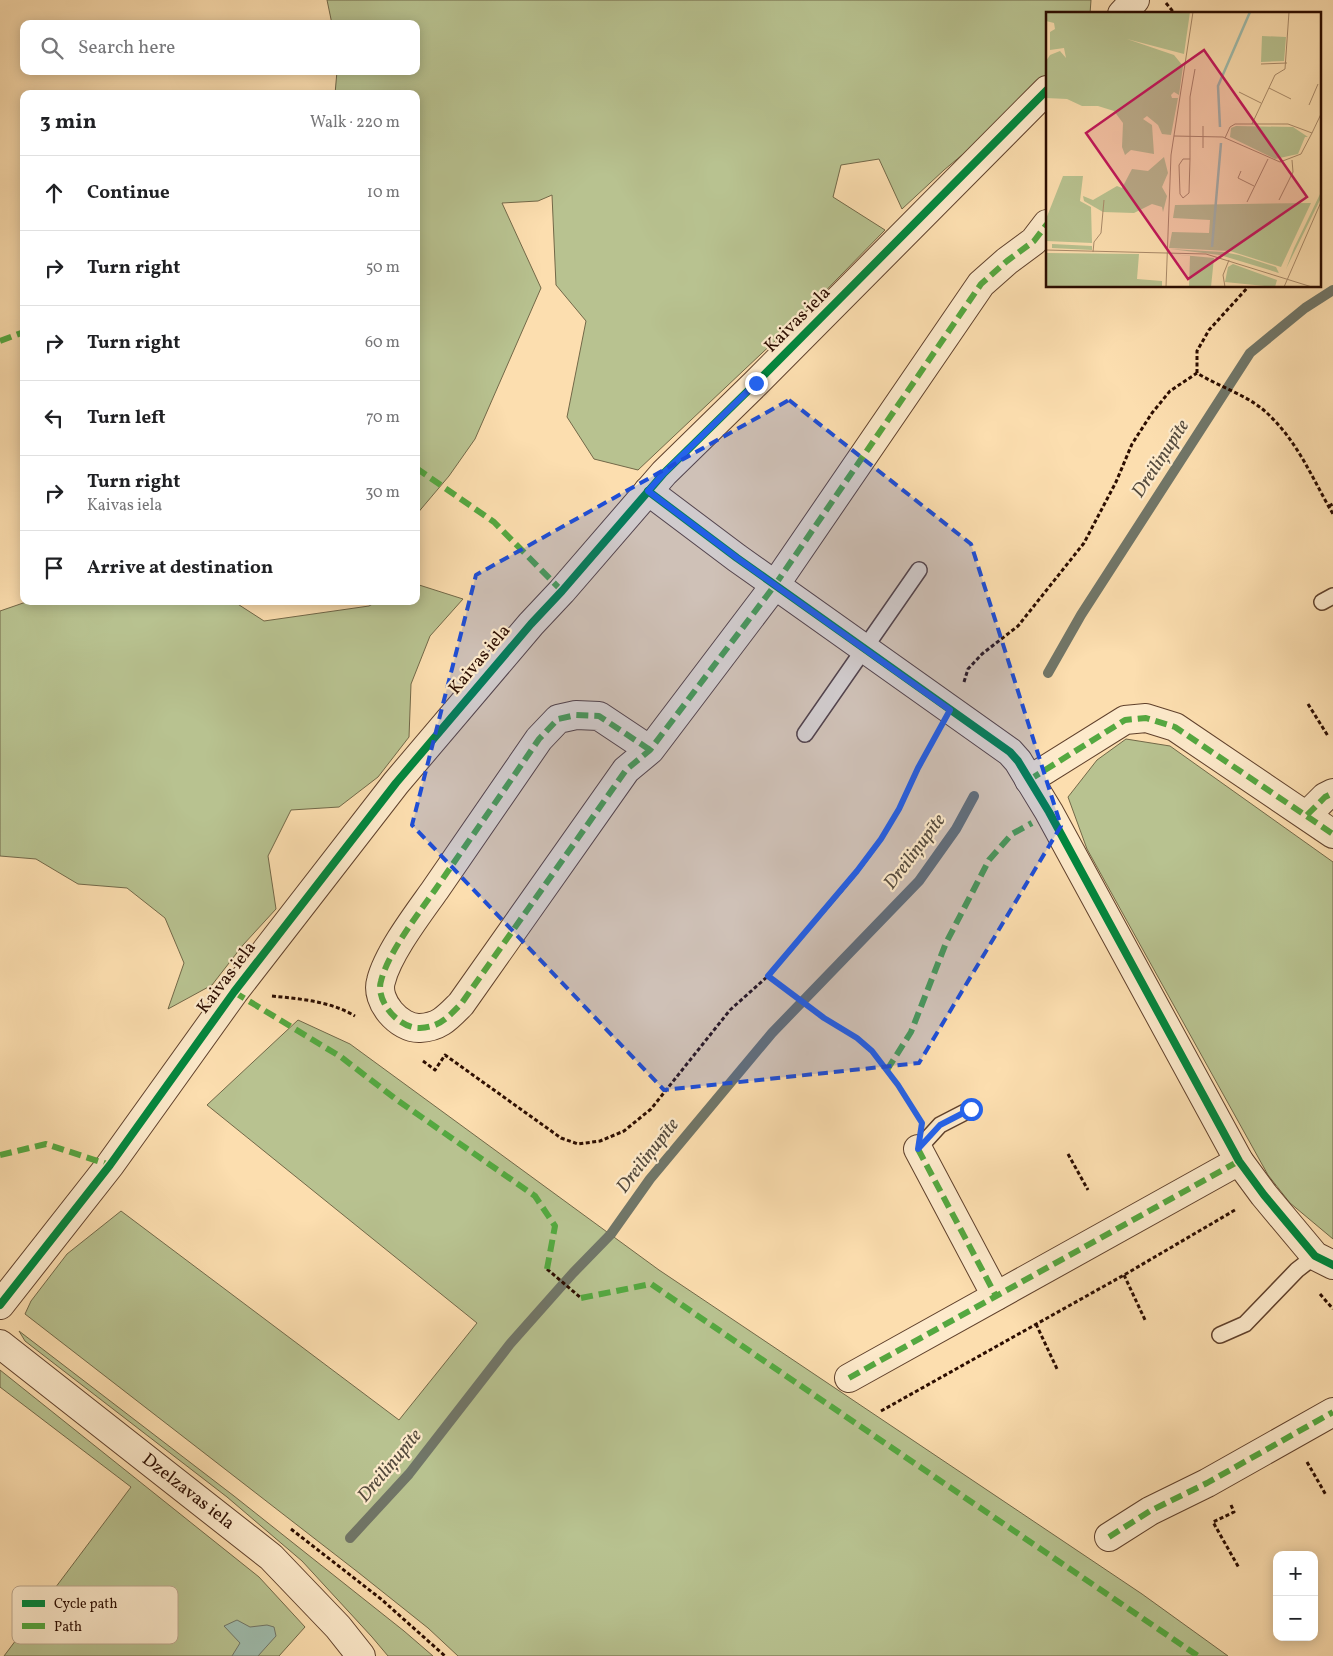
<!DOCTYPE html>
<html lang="en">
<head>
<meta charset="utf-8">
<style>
	body { margin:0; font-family:Vollkorn,serif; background:#f6f6f6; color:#202124 }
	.controls { position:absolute; right:15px; bottom:15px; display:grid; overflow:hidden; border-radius:10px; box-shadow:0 2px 12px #0003 }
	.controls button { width:45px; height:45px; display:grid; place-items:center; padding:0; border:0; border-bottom:1px solid #e0e0e0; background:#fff; color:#202124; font:25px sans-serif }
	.stop { position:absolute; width:15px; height:15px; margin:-11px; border:4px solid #2563eb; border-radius:50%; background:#fff }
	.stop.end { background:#2563eb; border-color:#fff; box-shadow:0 1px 5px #0008 }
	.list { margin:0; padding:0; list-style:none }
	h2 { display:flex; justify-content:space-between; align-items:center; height:65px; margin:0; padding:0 20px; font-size:21px }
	h2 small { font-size:16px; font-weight:400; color:#757577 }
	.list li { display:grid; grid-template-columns:32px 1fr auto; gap:15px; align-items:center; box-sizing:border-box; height:75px; padding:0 20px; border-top:1px solid #e0e0e0 }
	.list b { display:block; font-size:19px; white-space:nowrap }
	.list p { margin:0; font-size:16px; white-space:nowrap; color:#757577 }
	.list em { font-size:16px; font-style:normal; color:#757577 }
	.icon { flex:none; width:28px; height:28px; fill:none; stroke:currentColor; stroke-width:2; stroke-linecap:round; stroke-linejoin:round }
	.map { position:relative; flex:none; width:1333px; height:1656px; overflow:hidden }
	.search { position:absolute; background:#fff; box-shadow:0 2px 12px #0003; left:20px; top:20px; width:400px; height:55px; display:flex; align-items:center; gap:12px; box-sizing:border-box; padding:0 18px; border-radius:10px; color:#757577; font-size:19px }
	.panel { position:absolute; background:#fff; box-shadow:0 2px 12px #0003; left:20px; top:90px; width:400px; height:515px; border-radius:10px }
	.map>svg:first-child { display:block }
	.green { fill:#b8c290; stroke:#726848 }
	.water { fill:#9fbcad; stroke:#717668 }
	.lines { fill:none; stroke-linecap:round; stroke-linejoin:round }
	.stream { stroke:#717668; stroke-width:10 }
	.service-casing { stroke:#60412c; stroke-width:18 }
	.minor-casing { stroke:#60412c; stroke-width:30 }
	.path { stroke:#2c0d00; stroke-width:3; stroke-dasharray:4 2.5; stroke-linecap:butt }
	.service { stroke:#fdeacb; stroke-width:15 }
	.minor { stroke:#fdeacb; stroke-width:28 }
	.quiet { stroke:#54a840; stroke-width:6; stroke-dasharray:12 6; stroke-linecap:butt }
	.cycleway-casing { stroke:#fdeacb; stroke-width:11 }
	.cycleway { stroke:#00873e; stroke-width:8 }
	.route { stroke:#2563eb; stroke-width:6 }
	.marked { fill:#1d4ed8; fill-opacity:0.2; stroke:#1d4ed8; stroke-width:4; stroke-dasharray:10 6; stroke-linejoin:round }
	.labels { text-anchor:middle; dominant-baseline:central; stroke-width:4.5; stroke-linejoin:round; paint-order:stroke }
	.street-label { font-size:18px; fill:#2c0d00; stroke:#fdeacb }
	.water-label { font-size:19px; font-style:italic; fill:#544a3d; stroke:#fdeacb }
	.inset-river { fill:none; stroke:#9fbcad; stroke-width:2.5 }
	.inset-road { fill:none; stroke:#a98a69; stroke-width:1 }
	.view { fill:#c2185b; fill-opacity:0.15; stroke:#c2185b; stroke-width:2.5 }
	.inset-edge { fill:none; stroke:#2c0d00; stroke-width:2.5 }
	.key { fill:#fdeacb; stroke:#bea88e; stroke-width:1 }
	.key-label { font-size:14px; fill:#2c0d00 }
</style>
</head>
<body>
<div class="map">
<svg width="1333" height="1656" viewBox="0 0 1333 1656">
	<rect width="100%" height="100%" fill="#fcdeaf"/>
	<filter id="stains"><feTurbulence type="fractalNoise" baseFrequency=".004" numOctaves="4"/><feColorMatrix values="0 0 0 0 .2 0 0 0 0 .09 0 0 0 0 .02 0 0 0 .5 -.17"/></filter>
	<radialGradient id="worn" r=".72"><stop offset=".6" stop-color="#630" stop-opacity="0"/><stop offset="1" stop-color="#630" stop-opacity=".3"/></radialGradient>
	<g class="green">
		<polygon points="327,0 1091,0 1090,14 1047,14 1047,84 944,170 902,209 879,159 841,165 833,197 885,230 796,321 638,470 594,459 567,417 586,321 556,285 552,195 538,201 502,203 541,288 475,439 449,476 416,515 416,94 335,94 337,71 416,71 416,24 332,24"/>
		<polygon points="416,584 463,599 430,636 411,684 409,737 378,777 339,807 291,810 268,856 276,909 243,945 212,985 168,1009 184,963 165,918 127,888 78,884 36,859 0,856 0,611 29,601 233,601 264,621 369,606 378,601 416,601"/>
		<polygon points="1126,739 1170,746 1333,862 1333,1239 1290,1203 1268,1175 1087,849 1068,797 1097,760"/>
		<polygon points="298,1020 350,1044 659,1270 1142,1594 1228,1656 458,1656 428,1628 359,1573 25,1314 31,1301 67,1254 121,1211 399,1420 477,1323 207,1105"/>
		<polygon points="19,1331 234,1496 404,1631 433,1656 388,1656 372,1637 302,1561 227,1497 34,1348 25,1341"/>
		<polygon points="0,1370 259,1577 305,1627 279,1656 4,1656 131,1487 0,1387"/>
	</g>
	<polygon class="water" points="237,1620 250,1627 267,1625 274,1627 276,1636 258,1656 232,1656 240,1643 224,1626"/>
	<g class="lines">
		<g class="stream">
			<polyline points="1048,673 1081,615 1250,353 1305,308 1333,290"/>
			<polyline points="350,1538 409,1474 510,1344 573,1273 611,1234 650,1179 772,1033 919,881 956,829 974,796"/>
		</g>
		<g class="service-casing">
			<g id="service">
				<polyline points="1322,602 1333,596"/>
				<polyline points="805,734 919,570"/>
				<polyline points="918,1149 940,1125 971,1109"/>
				<polyline points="1220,1335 1245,1324 1297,1270 1315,1256"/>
			</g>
		</g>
		<g class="minor-casing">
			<g id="minor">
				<polyline points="1122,14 1135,0"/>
				<polyline points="648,491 737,558 1010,752 1018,761 1049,812 1239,1161 1264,1195 1315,1256 1333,1265"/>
				<path d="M 650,750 L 599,716 L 576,715 L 558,719 L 539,739 C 505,789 470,839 435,890 C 418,914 388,953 381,981 C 375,1001 399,1029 420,1028 C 440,1027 448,1017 461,1004 L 626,770 L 650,750 L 775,585 L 981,284 L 1007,261 L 1034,241 L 1047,224"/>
				<polyline points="1029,780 1125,720 1146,718 1175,727 1333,834"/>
				<polyline points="1307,815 1325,797 1333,793"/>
				<polyline points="918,1149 996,1296"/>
				<polyline points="0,1305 110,1165 234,992 396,783 531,624 562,591 664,473 756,383 1047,90"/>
				<polyline points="0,1344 271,1557 338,1627 361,1656"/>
				<polyline points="849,1378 1239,1161"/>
				<polyline points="1109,1537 1150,1511 1207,1483 1333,1412"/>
			</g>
		</g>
		<g class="path">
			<polyline points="1166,3 1175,14"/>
			<polyline points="1197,373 1197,351 1209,330 1249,286"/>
			<polyline points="1329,506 1333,504"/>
			<path d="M 964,682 L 968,669 L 982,654 L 1018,626 L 1084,543 L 1116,482 L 1132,444 L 1152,413 L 1170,391 L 1197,373 C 1221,388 1251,396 1270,416 C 1299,444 1313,480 1333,514"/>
			<polyline points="1308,704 1328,736"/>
			<path d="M 768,976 C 805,931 848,888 881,840 C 902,808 916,771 935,738"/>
			<path d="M 272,996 C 300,999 330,1001 355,1016"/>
			<polyline points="423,1061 435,1070 445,1055 561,1138 578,1144 600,1141 624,1131 651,1109 730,1010 768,976 824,1018 857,1038 872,1051 898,1085 916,1113"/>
			<polyline points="1068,1154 1088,1190"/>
			<polyline points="547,1269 581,1298"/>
			<polyline points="1124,1275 1146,1322"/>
			<polyline points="1320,1294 1333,1309"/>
			<polyline points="1036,1324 1058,1371"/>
			<polyline points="881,1411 1124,1275 1235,1210"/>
			<polyline points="1307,1462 1326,1495"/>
			<polyline points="1231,1505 1234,1512 1213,1522 1239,1568"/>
			<polyline points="291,1529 381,1599 445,1656"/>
		</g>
		<use href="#service" class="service"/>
		<use href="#minor" class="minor"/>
		<g class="quiet">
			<polyline points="0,341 24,332"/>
			<polyline points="416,468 494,522 562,591"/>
			<path d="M 650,750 L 599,716 L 576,715 L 558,719 L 539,739 C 505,789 470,839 435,890 C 418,914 388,953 381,981 C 375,1001 399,1029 420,1028 C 440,1027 448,1017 461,1004 L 626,770 L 650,750 L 775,585 L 981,284 L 1007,261 L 1034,241 L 1047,224"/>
			<polyline points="1029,780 1125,720 1146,718 1175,727 1333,834"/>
			<polyline points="1307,815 1325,797 1333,793"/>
			<polyline points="234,992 341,1057 397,1100 535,1196 555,1226 547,1269"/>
			<polyline points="887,1070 911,1032 946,943 989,860 1012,834 1032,823"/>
			<polyline points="918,1149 996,1296"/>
			<polyline points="0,1155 46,1144 110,1165"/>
			<polyline points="581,1298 651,1284 1198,1656"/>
			<polyline points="849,1378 1239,1161"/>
			<polyline points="1109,1537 1150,1511 1207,1483 1333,1412"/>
		</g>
		<g class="cycleway-casing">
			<g id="cycleway">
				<polyline points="648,491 737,558 1010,752 1018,761 1049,812 1239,1161 1264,1195 1315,1256 1333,1265"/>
				<polyline points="0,1305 110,1165 234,992 396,783 531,624 562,591 664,473 756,383 1047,90"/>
			</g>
		</g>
		<use href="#cycleway" class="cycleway"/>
	</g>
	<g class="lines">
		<polyline class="route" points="756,383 664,473 648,491 737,558 950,710 918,768 899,809 881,839 857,871 768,976 824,1018 857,1038 872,1051 898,1085 922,1123 918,1149 940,1125 971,1109"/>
	</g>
	<path class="marked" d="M 789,400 L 971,544 L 1061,826 L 919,1063 L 664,1090 L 412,825 L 476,575 Z"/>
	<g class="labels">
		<g class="street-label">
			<text transform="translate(798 320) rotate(-45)">Kaivas iela</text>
			<text transform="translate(480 660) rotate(-50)">Kaivas iela</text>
			<text transform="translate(227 978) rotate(-53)">Kaivas iela</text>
			<text transform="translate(188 1492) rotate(38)">Dzelzavas iela</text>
		</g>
		<g class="water-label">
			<text transform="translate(1161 459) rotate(-57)">Dreiliņupīte</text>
			<text transform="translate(915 852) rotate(-53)">Dreiliņupīte</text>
			<text transform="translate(648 1156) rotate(-52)">Dreiliņupīte</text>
			<text transform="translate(390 1466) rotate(-50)">Dreiliņupīte</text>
		</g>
	</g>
	<g transform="translate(1046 12)">
		<rect width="275" height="275" fill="#fcdeaf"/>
		<path d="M 0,0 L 144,0 L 138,42 L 81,27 L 128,43 L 137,54 L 133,83 L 128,80 L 125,83 L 126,86 L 132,86 L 125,123 L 116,122 L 112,113 L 101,104 L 97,107 L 106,113 L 108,142 L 85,138 L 79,143 L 76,135 L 77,111 L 68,99 L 52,94 L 36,94 L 21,87 L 0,86 L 0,49 L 4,43 L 14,39 L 20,46 L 18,36 L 4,38 L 4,20 L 9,17 L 8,11 L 0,9 ZM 216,24 L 240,25 L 238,49 L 215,50 ZM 190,114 L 247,115 L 262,125 L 259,125 L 252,142 L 229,147 L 184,125 L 185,116 ZM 118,145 L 122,161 L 116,175 L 121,184 L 117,200 L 116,195 L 106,192 L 88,201 L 57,200 L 38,189 L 37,184 L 47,188 L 71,174 L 76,176 L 86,157 L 102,159 ZM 17,164 L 37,164 L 34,189 L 45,195 L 46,231 L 0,229 L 0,207 ZM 275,180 L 275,186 L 240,257 L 248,236 ZM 265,191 L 235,255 L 184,239 L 123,236 L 126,220 L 163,221 L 164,208 L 127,206 L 129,193 ZM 6,232 L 46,234 L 46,238 L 6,236 ZM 124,237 L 177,240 L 193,243 L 230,255 L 233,261 L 174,243 ZM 0,241 L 93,242 L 91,267 L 116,269 L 116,275 L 0,275 ZM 125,242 L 168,246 L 165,275 L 143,275 L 144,244 ZM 187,252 L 231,268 L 229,275 L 179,270 L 182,255 Z" fill="#b8c290"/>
		<path class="inset-river" d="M 174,115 L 172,74 L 204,0M 166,235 L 175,131"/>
		<path class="inset-road" d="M 215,52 L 241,51M 223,76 L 245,87M 193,80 L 215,91M 263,93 L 272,72M 206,112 L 229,63 L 239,57 L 243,0M 157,114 L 157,136M 266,121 L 275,102M 128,124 L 177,125 L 234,150 L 255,142 L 266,121 L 242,112 L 189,112 L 184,115 L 179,126M 144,147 L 143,181 L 137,186 L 134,182 L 133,153 L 137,147 L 144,147 L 144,85 L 149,57M 195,159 L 192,166 L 208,174M 233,188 L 247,160 L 246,148M 201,190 L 222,147M 0,238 L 160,242 L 266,275M 47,240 L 48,230 L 55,221 L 58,188M 120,275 L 125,143 L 147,0M 179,275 L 177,263 L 183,248M 238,275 L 275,190"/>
		<path class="view" d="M 158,38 L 261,185 L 142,267 L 40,121 Z"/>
		<rect width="275" height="275" class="inset-edge"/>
	</g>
	<rect x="12" y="1586" width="166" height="58" rx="8" class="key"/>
	<rect x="22" y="1600" width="23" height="7" fill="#00873e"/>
	<rect x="22" y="1623" width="23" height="6" fill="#54a840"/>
	<g class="key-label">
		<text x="54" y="1608">Cycle path</text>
		<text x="54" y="1631">Path</text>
	</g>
	<rect width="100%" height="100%" filter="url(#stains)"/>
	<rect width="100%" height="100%" fill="url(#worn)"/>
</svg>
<div class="controls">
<button>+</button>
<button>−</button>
</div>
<div class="stop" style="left:971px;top:1109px"></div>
<div class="stop end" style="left:756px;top:383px"></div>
<div class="search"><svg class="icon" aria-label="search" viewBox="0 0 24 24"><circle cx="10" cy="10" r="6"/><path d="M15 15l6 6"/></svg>Search here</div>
<section class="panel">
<h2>3 min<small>Walk · 220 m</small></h2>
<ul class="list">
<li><svg class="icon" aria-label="ahead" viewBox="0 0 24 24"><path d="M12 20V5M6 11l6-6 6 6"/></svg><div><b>Continue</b></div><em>10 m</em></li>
<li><svg class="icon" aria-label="right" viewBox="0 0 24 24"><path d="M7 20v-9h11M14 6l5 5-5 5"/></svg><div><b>Turn right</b></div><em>50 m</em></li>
<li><svg class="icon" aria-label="right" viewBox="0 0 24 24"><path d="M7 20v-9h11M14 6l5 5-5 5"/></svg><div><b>Turn right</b></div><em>60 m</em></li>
<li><svg class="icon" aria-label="left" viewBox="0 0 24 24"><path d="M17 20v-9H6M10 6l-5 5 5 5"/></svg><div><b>Turn left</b></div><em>70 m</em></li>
<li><svg class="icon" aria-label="right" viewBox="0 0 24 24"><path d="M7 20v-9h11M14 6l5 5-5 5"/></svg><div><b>Turn right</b><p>Kaivas iela</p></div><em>30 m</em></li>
<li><svg class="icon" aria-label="arrive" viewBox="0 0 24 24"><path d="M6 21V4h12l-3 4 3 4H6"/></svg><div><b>Arrive at destination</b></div></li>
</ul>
</section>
</div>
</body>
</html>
